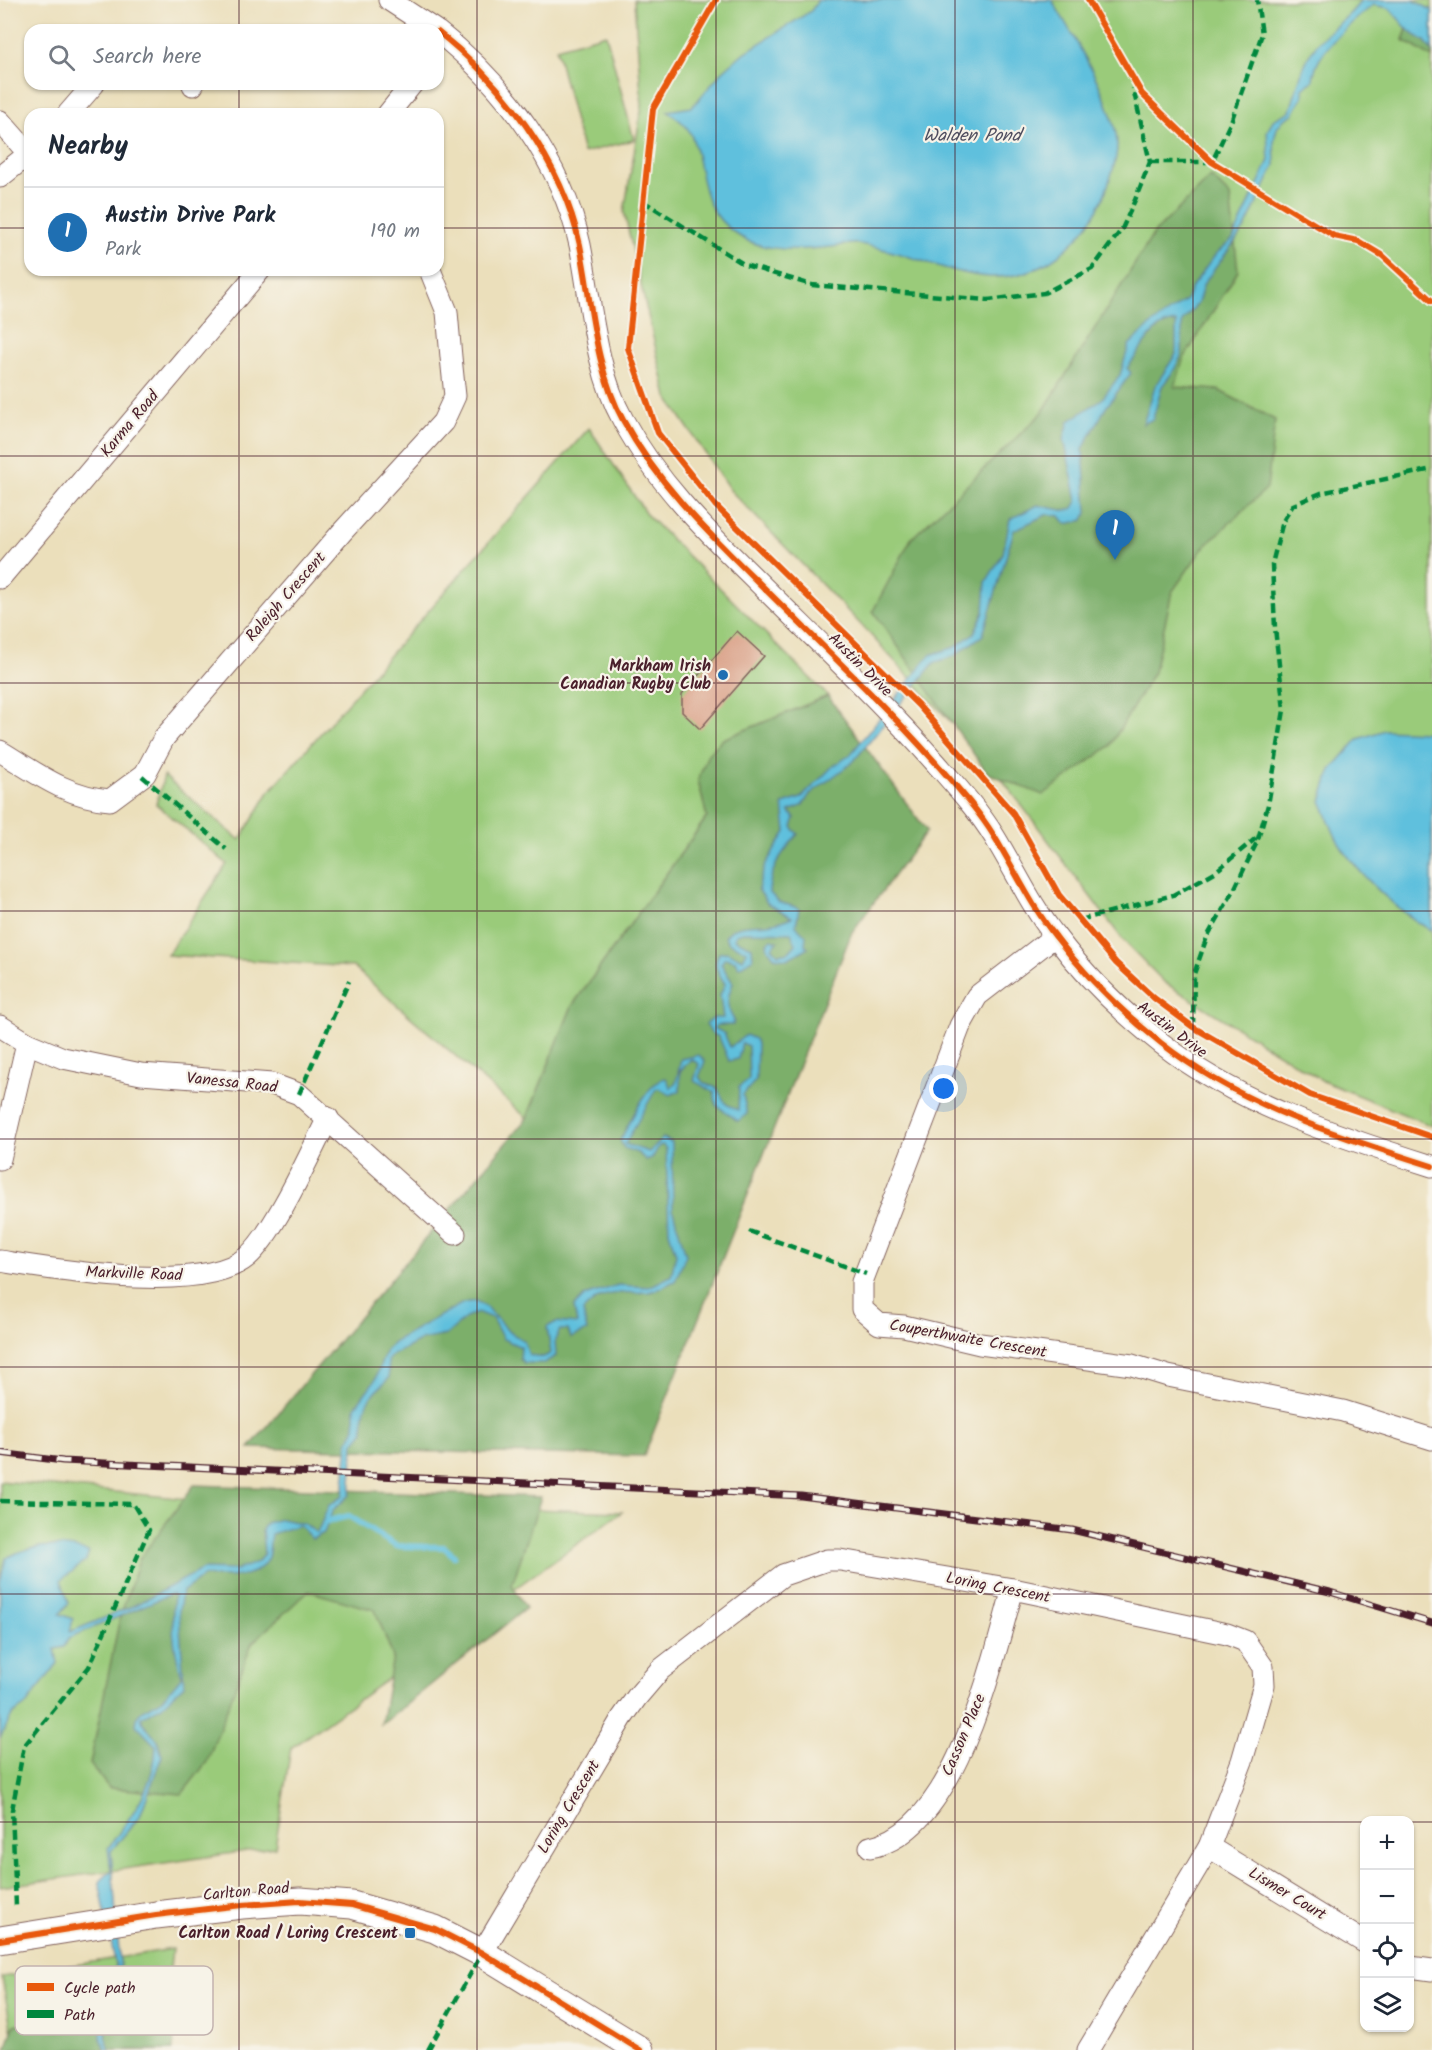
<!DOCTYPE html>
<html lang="en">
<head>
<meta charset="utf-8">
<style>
	body { margin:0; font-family:Kalam,sans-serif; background:#f6f6f7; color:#1f2937 }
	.controls { position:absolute; right:18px; bottom:18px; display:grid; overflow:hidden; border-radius:12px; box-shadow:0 2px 4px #0004 }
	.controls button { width:54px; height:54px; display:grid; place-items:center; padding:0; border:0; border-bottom:2px solid #e0e1e3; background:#fff; color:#1f2937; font:30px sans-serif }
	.you { position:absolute; left:944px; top:1089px; width:21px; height:21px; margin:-15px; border:4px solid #fff; border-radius:50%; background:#1a73e8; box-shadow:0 0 0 9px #1a73e833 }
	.badge { display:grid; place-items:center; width:39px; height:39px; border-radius:50%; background:#1f6fb2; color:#fff; font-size:20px; font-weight:700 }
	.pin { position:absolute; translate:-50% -50px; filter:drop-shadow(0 2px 3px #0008) }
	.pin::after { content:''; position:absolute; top:32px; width:21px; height:18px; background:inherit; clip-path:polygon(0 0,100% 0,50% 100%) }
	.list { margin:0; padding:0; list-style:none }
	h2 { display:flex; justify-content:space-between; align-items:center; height:78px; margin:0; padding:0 24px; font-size:26px }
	h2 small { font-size:20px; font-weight:400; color:#747a83 }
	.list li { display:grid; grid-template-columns:39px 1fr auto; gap:18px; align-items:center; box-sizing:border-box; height:90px; padding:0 24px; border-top:2px solid #e0e1e3 }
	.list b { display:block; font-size:22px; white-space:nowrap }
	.list p { margin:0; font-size:20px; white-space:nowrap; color:#747a83 }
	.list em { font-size:20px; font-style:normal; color:#747a83 }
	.icon { flex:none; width:33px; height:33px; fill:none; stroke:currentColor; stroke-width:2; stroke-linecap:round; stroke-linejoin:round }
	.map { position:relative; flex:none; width:1432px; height:2050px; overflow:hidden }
	.search { position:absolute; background:#fff; box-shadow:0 2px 4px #0004; left:24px; top:24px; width:420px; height:66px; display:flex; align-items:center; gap:15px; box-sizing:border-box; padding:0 21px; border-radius:18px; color:#747a83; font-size:22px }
	.panel { position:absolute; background:#fff; box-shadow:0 2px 4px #0004; left:24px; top:108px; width:420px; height:168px; border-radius:18px }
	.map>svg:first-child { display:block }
	.green { fill:#9acb7a; stroke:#727552; stroke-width:1.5 }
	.forest { fill:#7baf6a; stroke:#62674a; stroke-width:1.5 }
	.water { fill:#5fc0dd; stroke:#547084; stroke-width:1.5 }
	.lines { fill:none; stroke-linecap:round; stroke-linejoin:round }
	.stream { stroke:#5fc0dd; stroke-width:6 }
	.building { fill:#daa289 }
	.minor-casing { stroke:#82625d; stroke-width:23 }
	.tertiary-casing { stroke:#82625d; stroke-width:29 }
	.minor { stroke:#fff; stroke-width:21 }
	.tertiary { stroke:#fff; stroke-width:27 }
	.rail-casing { stroke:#4a1f2b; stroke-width:7 }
	.rail { stroke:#f7f3e8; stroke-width:4.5; stroke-dasharray:14; stroke-linecap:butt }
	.quiet { stroke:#00873e; stroke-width:4.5; stroke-dasharray:9 4.5; stroke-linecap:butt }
	.cycleway-casing { stroke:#f7f3e8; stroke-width:10 }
	.cycleway { stroke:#e8590c; stroke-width:6 }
	.grid { fill:none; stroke:#4a1f2b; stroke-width:1.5; stroke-opacity:0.55 }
	.poi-dot { fill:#1f6fb2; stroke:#f7f3e8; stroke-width:2 }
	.labels { text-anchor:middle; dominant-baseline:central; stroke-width:4.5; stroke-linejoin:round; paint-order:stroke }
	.street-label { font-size:16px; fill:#4a1f2b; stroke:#f7f3e8 }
	.poi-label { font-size:16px; font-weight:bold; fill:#4a1f2b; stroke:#f7f3e8; text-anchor:end }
	.water-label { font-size:18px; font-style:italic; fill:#504f60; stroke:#f7f3e8 }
	.key { fill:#f7f3e8; stroke:#c3b3af; stroke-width:1.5 }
	.key-label { font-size:16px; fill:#4a1f2b }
</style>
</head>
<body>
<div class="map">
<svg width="1432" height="2050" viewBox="0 0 1432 2050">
	<rect width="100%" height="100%" fill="#f7f3e8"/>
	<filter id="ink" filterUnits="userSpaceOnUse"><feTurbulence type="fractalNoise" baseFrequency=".0167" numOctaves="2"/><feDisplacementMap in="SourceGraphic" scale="12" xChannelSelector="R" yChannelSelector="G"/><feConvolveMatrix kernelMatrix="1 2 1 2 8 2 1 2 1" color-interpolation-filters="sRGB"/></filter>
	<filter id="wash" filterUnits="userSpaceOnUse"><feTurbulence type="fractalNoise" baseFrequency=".008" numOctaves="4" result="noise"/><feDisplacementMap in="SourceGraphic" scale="24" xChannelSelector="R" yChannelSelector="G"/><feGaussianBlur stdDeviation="1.35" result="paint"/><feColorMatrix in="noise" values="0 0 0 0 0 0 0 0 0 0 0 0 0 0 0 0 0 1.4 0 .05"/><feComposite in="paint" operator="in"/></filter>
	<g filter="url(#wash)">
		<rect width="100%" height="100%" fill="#ebdfbb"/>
		<g class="green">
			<polygon points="634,0 1432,0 1432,1126 1323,1081 1165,983 1123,940 995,770 866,630 730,490 667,397 624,212 642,106"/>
			<polygon points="606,34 634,140 583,153 556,48"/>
			<polygon points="589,428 647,515 828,696 723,739 698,780 707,817 572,1006 527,1118 353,967 167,955 227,864 156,804 164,776 240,840 269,792"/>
			<polygon points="0,1481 178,1498 622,1512 291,1748 275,1847 0,1887"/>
			<polygon points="172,1949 161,2050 15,2050 2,1977"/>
		</g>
		<g class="forest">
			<polygon points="1407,29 1432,46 1432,58 1403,40"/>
			<polygon points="1211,177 1230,196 1238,271 1183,360 1175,387 1218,390 1275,420 1267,488 1203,548 1172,592 1154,672 1110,746 1043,795 987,773 873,611 911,539 1042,413 1154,233"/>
			<polygon points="828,696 927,831 852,932 644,1456 249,1448 527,1118 572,1006 707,817 698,780 708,754 723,739"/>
			<polygon points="194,1485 541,1497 512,1585 526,1608 381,1725 393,1657 375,1610 308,1591 252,1643 207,1762 182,1794 109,1788 90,1764 120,1617 140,1558"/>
			<polygon points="178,1997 173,2050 6,2050 14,2025"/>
		</g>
		<g class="water">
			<path d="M 818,0 L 1052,0 C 1074,37 1108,92 1116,134 C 1119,150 1115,164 1110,179 C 1094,232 1050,279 990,277 C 945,274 903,250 858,244 C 850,243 840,246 831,247 C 802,250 765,253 739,236 C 697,208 706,177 692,137 C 688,125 677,118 667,111 L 692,107 L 722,72 L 741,55 L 811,11 Z"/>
			<path d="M 1361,0 L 1413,0 L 1432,10 L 1432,51 L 1425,41 L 1410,32 L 1389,8 L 1373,5 C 1352,23 1314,51 1313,81 L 1303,88 L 1303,96 L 1293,114 L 1283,120 L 1277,128 L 1274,140 L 1275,165 L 1245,228 L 1204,283 L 1198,303 L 1182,322 L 1182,353 L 1176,368 L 1162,386 L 1153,419 L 1143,424 L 1155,386 L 1176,354 L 1176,322 C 1149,325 1143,350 1127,368 L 1131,373 L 1105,409 L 1083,449 L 1087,513 L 1084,520 L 1066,524 L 1060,516 L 1048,514 L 1014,530 L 983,635 L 954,656 L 934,663 L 853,762 L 810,794 L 802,806 L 789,811 L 795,818 L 792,827 L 798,834 C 783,852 770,867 769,892 L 779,902 L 799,908 L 796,926 L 806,935 L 805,945 L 808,948 L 787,959 L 774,957 L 768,949 L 767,943 L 772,939 L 778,941 L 772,947 L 778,954 L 789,952 L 796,944 L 791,933 L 743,932 L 736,934 L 734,939 L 752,947 L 753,959 L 739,967 L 735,961 L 725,958 L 721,964 L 733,983 C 727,998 725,1006 734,1020 L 733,1025 L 717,1025 L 714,1028 L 724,1033 L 730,1047 L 746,1035 L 755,1039 L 757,1044 L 756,1080 L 743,1095 L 747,1114 L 738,1121 L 716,1105 L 714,1092 L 694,1081 L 699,1064 L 691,1059 L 680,1071 L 680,1091 L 670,1095 L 659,1088 L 656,1089 L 625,1144 L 649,1152 L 663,1138 L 672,1142 L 673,1211 L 686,1255 L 675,1281 C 667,1284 657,1291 648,1292 C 621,1294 604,1288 583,1311 L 587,1331 L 571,1338 L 568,1330 L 560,1330 L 555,1340 L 556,1356 L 544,1363 L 524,1363 L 520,1359 L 521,1347 L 503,1339 L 492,1318 L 479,1313 L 468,1316 L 446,1335 L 421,1340 L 391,1356 L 388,1360 L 389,1378 C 370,1398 361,1401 364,1431 L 354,1443 L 350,1495 L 333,1510 L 324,1533 L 312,1539 L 299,1525 L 271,1534 C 270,1541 270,1550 268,1557 C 260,1580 223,1578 204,1576 L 182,1592 L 179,1611 L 184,1685 L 161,1707 L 141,1717 L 143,1723 L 157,1739 L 162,1756 L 140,1816 L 111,1851 L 120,1965 L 105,2037 L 110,2050 L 106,2050 L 101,2039 L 103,2003 L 116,1966 L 99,1882 L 111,1871 L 108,1848 C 132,1815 154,1788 156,1746 L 136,1725 C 137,1708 146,1709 158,1702 C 167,1696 175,1684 182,1676 C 173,1650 171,1624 174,1596 L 171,1594 L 69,1638 L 64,1647 L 55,1649 L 58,1663 L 26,1705 L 13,1714 L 0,1738 L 0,1581 L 6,1558 C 32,1544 61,1543 89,1552 L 86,1561 L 61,1580 L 69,1603 L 60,1614 L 73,1619 L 70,1632 L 133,1606 L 203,1569 L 236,1570 L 258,1562 L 264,1553 L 262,1530 L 266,1523 L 282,1519 L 304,1524 L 317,1533 L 329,1505 L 343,1496 L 348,1442 L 355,1427 L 355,1407 L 375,1380 L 386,1350 L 400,1338 L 463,1303 L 476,1301 L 486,1307 L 508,1331 L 524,1341 L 529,1355 L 544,1357 L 551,1353 L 547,1327 L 556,1322 L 577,1324 L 574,1307 L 585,1296 L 618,1285 L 649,1287 L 671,1276 L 676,1254 L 669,1232 L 666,1149 L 663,1145 L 659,1146 L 653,1157 L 646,1160 L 638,1153 L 624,1148 L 620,1140 C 629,1125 648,1080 666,1078 L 671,1088 L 676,1083 L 681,1059 L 699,1055 L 705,1061 L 699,1077 L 704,1083 L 717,1088 L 726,1104 L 738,1110 L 739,1087 L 749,1079 L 748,1046 L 742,1043 L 738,1059 L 729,1061 L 719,1037 L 711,1033 L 706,1024 L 714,1018 L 723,1018 L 720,995 L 725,984 C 719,974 712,965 719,953 L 727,952 L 743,959 L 747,951 L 729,943 L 725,937 C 736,920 756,927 773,923 C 780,922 786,919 792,917 L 768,904 L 758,889 L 765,865 L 786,832 L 783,804 L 801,798 L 832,767 L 850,755 L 930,655 L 955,647 L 974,633 L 984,612 L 986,582 L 1003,554 L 1010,519 L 1038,505 L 1066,511 L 1073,508 L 1077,501 L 1064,439 L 1069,421 L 1102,399 L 1120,375 L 1129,345 L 1152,324 L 1186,300 L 1193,285 L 1216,254 L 1233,239 L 1269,160 L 1267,132 L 1273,120 L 1290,111 C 1297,90 1301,66 1314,48 C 1327,29 1349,20 1361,0 Z"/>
			<path d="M 1385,730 L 1425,732 L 1432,736 L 1432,931 C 1399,912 1364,880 1342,848 C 1333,835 1328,816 1321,801 L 1331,770 L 1358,739 Z"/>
		</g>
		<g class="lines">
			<polyline class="stream" points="328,1521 349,1516 396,1546 444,1547 454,1556"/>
		</g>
		<g id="blocks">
			<polygon class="building" points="737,631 764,656 700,729 682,712 682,694"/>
		</g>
	</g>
	<g filter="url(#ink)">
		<use href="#blocks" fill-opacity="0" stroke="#82625d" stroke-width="1.5"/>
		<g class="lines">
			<g class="minor-casing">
				<g id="minor">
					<polyline points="389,0 435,30"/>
					<path d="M 438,32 C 503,83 562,162 580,245 C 591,300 595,370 623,420 C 656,481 704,529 753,577 C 814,638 878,698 935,762 C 956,786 978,810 994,836 C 1015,870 1031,906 1056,937 C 1086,977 1122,1012 1161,1043 C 1240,1105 1337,1136 1432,1166"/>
					<polyline points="193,84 193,85"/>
					<polyline points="68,114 94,84"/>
					<polyline points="388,114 412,84"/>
					<polyline points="0,121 29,154"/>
					<polyline points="0,177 30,153"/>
					<polyline points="0,578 260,270"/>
					<path d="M 0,751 C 36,773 67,797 110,800 L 145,774 L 164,738 L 343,531 L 443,422 L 455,396 L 451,357 L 447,312 L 430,270"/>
					<polyline points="1055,936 977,996 960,1026 862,1282 862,1309 879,1324 904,1326 980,1344 1132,1365 1168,1376 1343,1411 1432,1439"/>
					<polyline points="0,1026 27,1043 63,1058 141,1074 272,1084 299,1094 455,1234"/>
					<polyline points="0,1159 27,1043"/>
					<path d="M 0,1261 C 58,1270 201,1295 247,1257 C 274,1234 311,1152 328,1118"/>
					<path d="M 870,1847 C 956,1832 992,1662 1013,1589"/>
					<polyline points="1209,1847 1364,1942"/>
					<polyline points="482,1953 622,1718 637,1697 660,1670 783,1575 827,1560 840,1560 1013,1589 1227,1634 1245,1641 1263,1667 1264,1685 1242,1761 1209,1847 1088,2050"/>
					<polyline points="1410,1967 1432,1970"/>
				</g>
			</g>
			<g class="tertiary-casing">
				<polyline id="tertiary" points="0,1940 156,1915 242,1905 300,1901 352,1905 435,1929 482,1953 640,2050"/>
			</g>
			<use href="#minor" class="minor"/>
			<use href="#tertiary" class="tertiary"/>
			<g class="rail-casing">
				<polyline id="rail" points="0,1453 63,1461 801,1496 1072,1530 1330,1592 1432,1623"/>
			</g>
			<use href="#rail" class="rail"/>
			<g class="quiet">
				<polyline points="1150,162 1212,162 1232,119 1262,34 1257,0"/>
				<polyline points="643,201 745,265 812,285 988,300 1044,293 1092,269 1122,229 1135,200 1150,162 1133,88"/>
				<polyline points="142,776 226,849"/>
				<polyline points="1080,920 1173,895 1215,872 1256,838"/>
				<polyline points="1193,1027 1194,974 1207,937 1233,892 1257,842 1268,805 1284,710 1275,628 1272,564 1283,521 1293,505 1321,493 1432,469"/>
				<polyline points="299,1094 349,981"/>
				<polyline points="749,1231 866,1274"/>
				<polyline points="0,1501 133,1504 149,1530 89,1667 24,1746 12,1810 16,1906"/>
				<polyline points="428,2050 482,1953"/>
			</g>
			<g class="cycleway-casing">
				<g id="cycleway">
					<polyline points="716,0 653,109 628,348 658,433 715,505 918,705 1013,813 1059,895 1116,963 1154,998 1193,1027 1310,1095 1432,1137"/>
					<polyline points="1088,0 1142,94 1212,162 1334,236 1358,241 1383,256 1432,301"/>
					<path d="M 438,32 C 503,83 562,162 580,245 C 591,300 595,370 623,420 C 656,481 704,529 753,577 C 814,638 878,698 935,762 C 956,786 978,810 994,836 C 1015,870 1031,906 1056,937 C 1086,977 1122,1012 1161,1043 C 1240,1105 1337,1136 1432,1166"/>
					<polyline points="0,1940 156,1915 242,1905 300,1901 352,1905 435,1929 482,1953 640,2050"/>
				</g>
			</g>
			<use href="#cycleway" class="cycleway"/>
		</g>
	</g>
	<path class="grid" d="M 239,0 L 239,30M 477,0 L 477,2050M 716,0 L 716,2050M 955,0 L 955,2050M 1193,0 L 1193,2050M 239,84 L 239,114M 0,228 L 30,228M 438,228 L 1432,228M 239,270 L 239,2050M 0,456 L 1432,456M 0,683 L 1432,683M 0,911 L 1432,911M 0,1139 L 1432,1139M 0,1367 L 1432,1367M 0,1594 L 1432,1594M 0,1822 L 1364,1822M 1410,1822 L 1432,1822"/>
	<g class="poi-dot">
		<circle cx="723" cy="675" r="6"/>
		<rect x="404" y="1927" width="12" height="12" rx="3"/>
	</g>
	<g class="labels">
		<g class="street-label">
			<text transform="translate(130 424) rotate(-50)">Karma Road</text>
			<text transform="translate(286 597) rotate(-49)">Raleigh Crescent</text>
			<text transform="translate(860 665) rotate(45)">Austin Drive</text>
			<text transform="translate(1172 1030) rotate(37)">Austin Drive</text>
			<text transform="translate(232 1083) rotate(6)">Vanessa Road</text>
			<text transform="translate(134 1274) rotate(2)">Markville Road</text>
			<text transform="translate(968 1339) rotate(10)">Couperthwaite Crescent</text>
			<text transform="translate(998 1588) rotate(11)">Loring Crescent</text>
			<text transform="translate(964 1735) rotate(-67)">Casson Place</text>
			<text transform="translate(569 1807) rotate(-59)">Loring Crescent</text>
			<text transform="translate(246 1892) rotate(-5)">Carlton Road</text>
			<text transform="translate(1287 1894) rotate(31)">Lismer Court</text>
		</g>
		<g class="poi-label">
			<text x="711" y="666">Markham Irish<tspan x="711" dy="18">Canadian Rugby Club</tspan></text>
			<text x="398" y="1933">Carlton Road / Loring Crescent</text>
		</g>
		<g class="water-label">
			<text x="972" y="136">Walden Pond</text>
		</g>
	</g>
	<rect x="15" y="1966" width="198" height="69" rx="9" class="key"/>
	<rect x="27" y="1983" width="27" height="8" fill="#e8590c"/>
	<rect x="27" y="2010" width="27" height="8" fill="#00873e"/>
	<g class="key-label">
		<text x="64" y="1993">Cycle path</text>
		<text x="64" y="2020">Path</text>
	</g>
</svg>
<div class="controls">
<button>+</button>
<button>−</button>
<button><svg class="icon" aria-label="locate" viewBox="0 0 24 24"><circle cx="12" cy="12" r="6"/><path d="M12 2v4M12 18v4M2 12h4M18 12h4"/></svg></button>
<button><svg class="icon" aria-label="layers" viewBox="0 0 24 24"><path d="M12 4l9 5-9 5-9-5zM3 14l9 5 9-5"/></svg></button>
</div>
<div class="you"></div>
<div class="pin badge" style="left:1115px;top:560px">1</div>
<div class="search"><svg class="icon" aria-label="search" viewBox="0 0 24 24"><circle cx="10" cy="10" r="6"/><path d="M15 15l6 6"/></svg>Search here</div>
<section class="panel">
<h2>Nearby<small></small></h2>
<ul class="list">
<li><span class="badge">1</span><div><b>Austin Drive Park</b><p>Park</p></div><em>190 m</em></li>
</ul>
</section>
</div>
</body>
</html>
